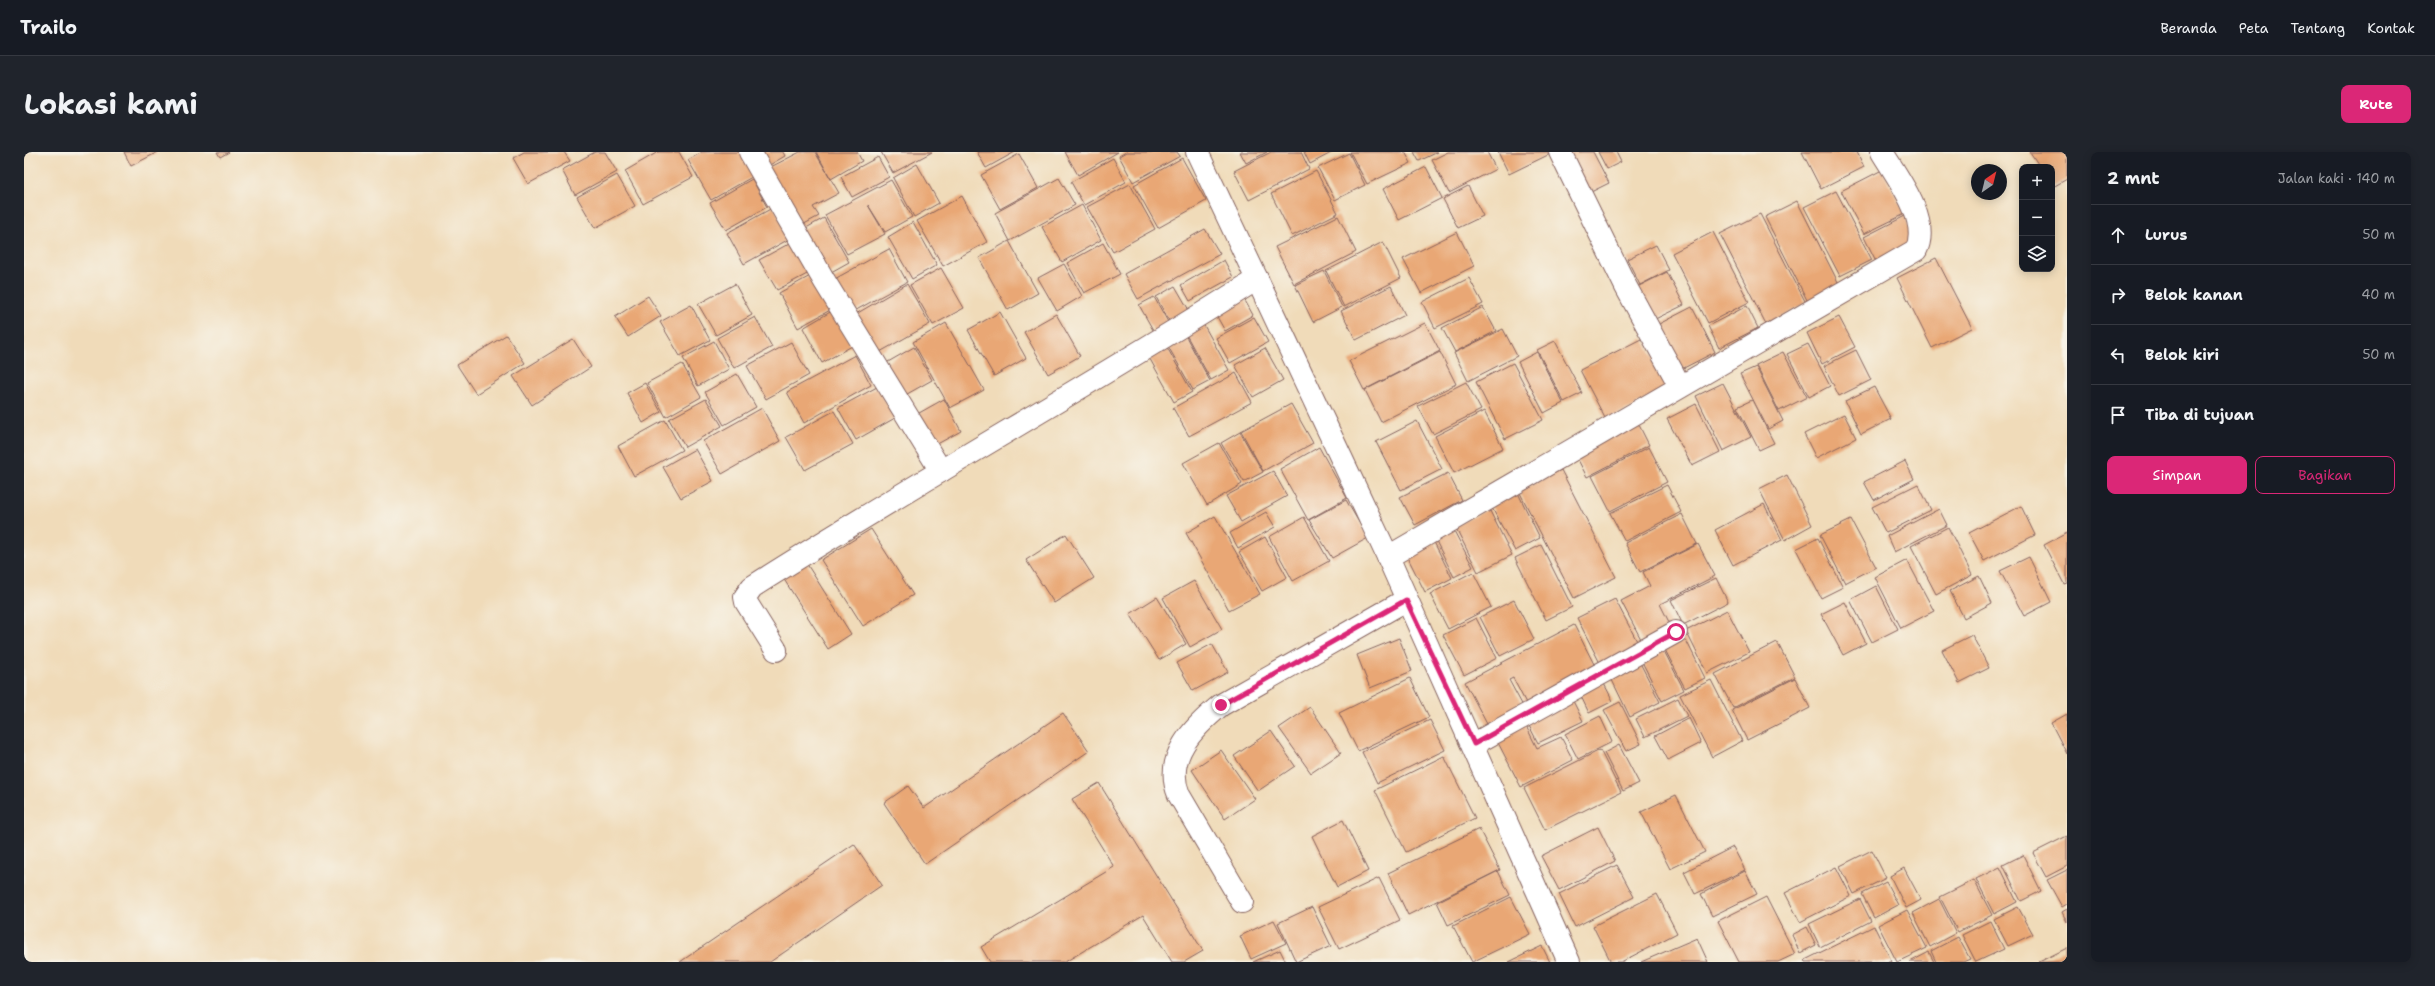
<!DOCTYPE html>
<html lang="id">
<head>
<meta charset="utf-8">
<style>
	body { margin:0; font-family:"Shantell Sans",sans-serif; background:#20242c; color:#f1f3f6 }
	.controls { position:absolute; right:12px; top:12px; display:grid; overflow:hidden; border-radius:8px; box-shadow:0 2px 10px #0003 }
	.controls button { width:36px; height:36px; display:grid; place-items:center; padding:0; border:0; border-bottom:1px solid #363941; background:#171b24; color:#f1f3f6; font:20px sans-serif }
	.compass { position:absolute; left:1947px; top:12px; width:36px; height:36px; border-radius:50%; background:#171b24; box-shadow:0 2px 10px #0003; rotate:35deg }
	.stop { position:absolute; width:12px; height:12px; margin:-9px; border:3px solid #db2777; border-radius:50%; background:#fff }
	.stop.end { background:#db2777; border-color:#fff; box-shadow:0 1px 4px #0008 }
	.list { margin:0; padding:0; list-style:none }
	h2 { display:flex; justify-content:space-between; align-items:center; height:52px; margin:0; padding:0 16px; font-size:17px }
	h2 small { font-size:13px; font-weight:400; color:#9ea1a6 }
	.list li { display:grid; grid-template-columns:26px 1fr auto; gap:12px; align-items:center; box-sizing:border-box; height:60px; padding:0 16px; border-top:1px solid #363941 }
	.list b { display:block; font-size:15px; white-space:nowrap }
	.list em { font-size:13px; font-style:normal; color:#9ea1a6 }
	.actions { display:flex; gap:8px; padding:12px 16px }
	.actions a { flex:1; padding:9px 0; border:1px solid #db2777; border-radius:8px; text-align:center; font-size:14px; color:#db2777 }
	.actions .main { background:#db2777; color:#fff }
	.icon { flex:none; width:22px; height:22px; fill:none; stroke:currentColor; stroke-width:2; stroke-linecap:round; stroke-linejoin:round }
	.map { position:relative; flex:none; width:2043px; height:810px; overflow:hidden; border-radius:8px }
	header { display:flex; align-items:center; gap:24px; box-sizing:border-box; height:56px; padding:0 20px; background:#171b24; border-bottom:1px solid #363941 }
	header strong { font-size:19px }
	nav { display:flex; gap:22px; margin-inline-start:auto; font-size:14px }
	.intro { display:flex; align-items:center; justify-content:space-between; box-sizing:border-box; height:96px; padding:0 24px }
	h1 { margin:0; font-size:28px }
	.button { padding:10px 18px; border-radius:8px; background:#db2777; color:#fff; font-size:14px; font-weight:700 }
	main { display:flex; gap:24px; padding:0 24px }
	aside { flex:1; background:#171b24; border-radius:8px; box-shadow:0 2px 10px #0003 }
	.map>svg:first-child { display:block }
	.building { fill:#e9a775 }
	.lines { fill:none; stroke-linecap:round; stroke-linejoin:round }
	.minor-casing { stroke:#84615d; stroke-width:24 }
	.minor { stroke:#fff; stroke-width:22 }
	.route { stroke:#db2777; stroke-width:5 }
</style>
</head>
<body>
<header>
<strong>Trailo</strong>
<nav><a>Beranda</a><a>Peta</a><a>Tentang</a><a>Kontak</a></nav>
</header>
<div class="intro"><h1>Lokasi kami</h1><a class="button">Rute</a></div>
<main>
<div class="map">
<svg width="2043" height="810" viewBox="0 0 2043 810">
	<rect width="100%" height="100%" fill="#f7f3e8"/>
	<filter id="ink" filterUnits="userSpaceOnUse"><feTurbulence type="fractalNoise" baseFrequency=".025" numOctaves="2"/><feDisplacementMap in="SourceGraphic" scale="8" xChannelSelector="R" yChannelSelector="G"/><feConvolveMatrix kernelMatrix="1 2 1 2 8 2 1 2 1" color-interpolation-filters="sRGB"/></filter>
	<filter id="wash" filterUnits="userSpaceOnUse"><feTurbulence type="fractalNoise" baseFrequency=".012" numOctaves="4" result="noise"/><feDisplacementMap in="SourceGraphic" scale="16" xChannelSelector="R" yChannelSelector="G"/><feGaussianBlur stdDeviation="0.9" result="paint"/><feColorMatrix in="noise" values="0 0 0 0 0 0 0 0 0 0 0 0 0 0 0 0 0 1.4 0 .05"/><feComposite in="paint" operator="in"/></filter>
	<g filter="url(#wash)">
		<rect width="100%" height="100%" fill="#f0dbb9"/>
		<g id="blocks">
			<g class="building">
				<polygon points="100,0 134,0 107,14"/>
				<polygon points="193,0 205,0 196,5"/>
				<polygon points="500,0 540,0 546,9 504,32 489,6"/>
				<polygon points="571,0 581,0 593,20 551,43 538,18"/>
				<polygon points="634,0 655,0 669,25 619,52 601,19"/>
				<polygon points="678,0 723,0 735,21 687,48 664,8"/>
				<polygon points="727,0 759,0 761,4 737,18"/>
				<polygon points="776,0 791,0 815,41 789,55 795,64 771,77 739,19"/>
				<polygon points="792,0 833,0 838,9 807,27"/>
				<polygon points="857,0 908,0 869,21"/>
				<polygon points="953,0 991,0 962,16"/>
				<polygon points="1041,0 1094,0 1054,23"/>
				<polygon points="1102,0 1153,0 1156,4 1109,30 1095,4"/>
				<polygon points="1216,0 1243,0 1222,11"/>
				<polygon points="1247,0 1277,0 1285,17 1225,48 1210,19"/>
				<polygon points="1280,0 1309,0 1286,12"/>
				<polygon points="1326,0 1381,0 1387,11 1343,32"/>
				<polygon points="1390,0 1414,0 1395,9"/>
				<polygon points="1424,0 1463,0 1472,17 1425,41 1408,8"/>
				<polygon points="1474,0 1525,0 1526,2 1485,22"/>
				<polygon points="1542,0 1569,0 1585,31 1563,42"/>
				<polygon points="1574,0 1592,0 1597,10 1583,17"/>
				<polygon points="1778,0 1833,0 1840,15 1797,37"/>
				<polygon points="2006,0 2043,0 2043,27 2029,35 2028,15 2016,15"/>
				<polygon points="1325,1 1341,33 1311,48 1294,16"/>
				<polygon points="995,2 1014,36 976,57 957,23"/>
				<polygon points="854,5 865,25 828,45 817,25"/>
				<polygon points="1089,6 1102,30 1060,53 1047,30"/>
				<polygon points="1158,6 1182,49 1134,76 1110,33"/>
				<polygon points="893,12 915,51 890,65 869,26"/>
				<polygon points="1402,15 1418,46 1375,68 1359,37"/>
				<polygon points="1858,18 1881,62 1840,82 1817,39"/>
				<polygon points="1292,19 1314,61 1268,84 1247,42"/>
				<polygon points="593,23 611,54 571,76 553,45"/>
				<polygon points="1035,26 1051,53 986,89 971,61"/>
				<polygon points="728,27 743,55 702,78 686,51"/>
				<polygon points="867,28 888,65 861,80 844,53 861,82 823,102 801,63"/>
				<polygon points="1106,32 1131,77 1089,100 1063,55"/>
				<polygon points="1444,34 1459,64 1434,76 1419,47"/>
				<polygon points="1812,39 1848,108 1816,124 1780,55"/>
				<polygon points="938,44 963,90 919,114 893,69"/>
				<polygon points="1773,49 1816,134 1784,150 1741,65"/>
				<polygon points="1058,53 1077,88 1038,110 1018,75"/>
				<polygon points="750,55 767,86 720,112 703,81"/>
				<polygon points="1736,62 1782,151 1742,172 1696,82"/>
				<polygon points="1314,64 1332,100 1270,132 1251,95"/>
				<polygon points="1881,64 1890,89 1853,111 1840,85"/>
				<polygon points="800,66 825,110 800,124 775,80"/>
				<polygon points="889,70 913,113 888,127 864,85"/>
				<polygon points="1181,77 1196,102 1114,147 1100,122"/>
				<polygon points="1433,80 1450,114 1397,141 1379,107"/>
				<polygon points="1689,80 1725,150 1684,171 1648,101"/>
				<polygon points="985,89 1014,141 984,158 955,106"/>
				<polygon points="768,90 785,121 753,138 735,108"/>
				<polygon points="1359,90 1377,126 1320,155 1302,119"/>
				<polygon points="1079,91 1096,122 1060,141 1043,111"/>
				<polygon points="1632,93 1645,118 1616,133 1603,107"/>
				<polygon points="865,97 883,130 825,162 807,129"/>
				<polygon points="1912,106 1948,176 1908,196 1873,126"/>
				<polygon points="1200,108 1209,125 1166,149 1157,133"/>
				<polygon points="1040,112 1058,144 1033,159 1014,126"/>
				<polygon points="917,116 940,156 909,173 886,133"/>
				<polygon points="1300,119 1318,155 1289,170 1271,133"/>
				<polygon points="1643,120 1660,153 1625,170 1609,137"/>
				<polygon points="788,123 808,157 774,176 755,141"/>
				<polygon points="1445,126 1459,152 1411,176 1398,150"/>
				<polygon points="711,132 728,163 692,183 674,152"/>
				<polygon points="883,132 906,172 854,201 832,162"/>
				<polygon points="1151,134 1169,165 1149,176 1132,145"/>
				<polygon points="1367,134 1381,163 1332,188 1317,159"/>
				<polygon points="624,144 637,164 604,185 591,165"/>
				<polygon points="1130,145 1148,177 1133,185 1115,153"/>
				<polygon points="1219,145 1229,163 1201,179 1191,161"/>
				<polygon points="667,153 686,188 656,204 636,170"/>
				<polygon points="1723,154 1734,176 1695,196 1684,174"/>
				<polygon points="1459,155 1472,179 1431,200 1418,176"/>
				<polygon points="1668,155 1691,200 1654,219 1631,174"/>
				<polygon points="808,159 828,194 798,211 779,176"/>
				<polygon points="976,160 1002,206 970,224 944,178"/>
				<polygon points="1032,162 1056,204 1024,222 1000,180"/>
				<polygon points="731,165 748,195 710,216 693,186"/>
				<polygon points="1230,165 1244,190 1206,211 1192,186"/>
				<polygon points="1815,165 1831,195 1798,212 1783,181"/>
				<polygon points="1177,168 1205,218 1187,228 1159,177"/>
				<polygon points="922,171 960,238 926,256 889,190"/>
				<polygon points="1401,171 1416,199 1340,238 1325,209"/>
				<polygon points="1479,177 1493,204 1444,229 1430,201"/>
				<polygon points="1159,179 1186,229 1169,238 1141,189"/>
				<polygon points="482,183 501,211 452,242 433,213"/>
				<polygon points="1619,186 1645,236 1582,268 1556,218"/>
				<polygon points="549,187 567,215 508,253 489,224"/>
				<polygon points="690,189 705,217 674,234 659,206"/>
				<polygon points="1531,189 1558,241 1540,250 1513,198"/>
				<polygon points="767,190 785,223 742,247 723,214"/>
				<polygon points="1140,190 1168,240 1150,250 1122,200"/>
				<polygon points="1784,192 1806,234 1785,245 1763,202"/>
				<polygon points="890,195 908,228 876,246 857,214"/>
				<polygon points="1241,196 1259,228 1229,245 1211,213"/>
				<polygon points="1832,198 1847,228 1815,244 1800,214"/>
				<polygon points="1416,200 1432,232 1357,270 1341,238"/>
				<polygon points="1513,200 1539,251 1520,261 1494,210"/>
				<polygon points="1759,200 1783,245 1755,259 1732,213"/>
				<polygon points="831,203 847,233 780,271 763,240"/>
				<polygon points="1489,211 1519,268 1481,287 1452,230"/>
				<polygon points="658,212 677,245 642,265 623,231"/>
				<polygon points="1732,215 1759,269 1744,277 1716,222"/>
				<polygon points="1212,221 1228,250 1165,284 1149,256"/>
				<polygon points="713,222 732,255 700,273 681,240"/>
				<polygon points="1442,230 1457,258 1409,282 1394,254"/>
				<polygon points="621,231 637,260 619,271 603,241"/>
				<polygon points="1699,231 1727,285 1699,299 1672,244"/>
				<polygon points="853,235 871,266 832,288 814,256"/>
				<polygon points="1850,235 1867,267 1837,282 1821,249"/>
				<polygon points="682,247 698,274 661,295 645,267"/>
				<polygon points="920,247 937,279 906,296 888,265"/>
				<polygon points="1728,248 1750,291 1735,298 1713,255"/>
				<polygon points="1267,252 1289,291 1239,319 1217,279"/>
				<polygon points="1672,252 1696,300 1668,314 1643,267"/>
				<polygon points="738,256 756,289 698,322 679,289"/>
				<polygon points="810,259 829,292 781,318 762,285"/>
				<polygon points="1460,259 1479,296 1430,321 1411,284"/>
				<polygon points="1820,262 1832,286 1792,306 1780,282"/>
				<polygon points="641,268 658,298 610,324 594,294"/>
				<polygon points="1393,269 1418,317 1377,338 1352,290"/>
				<polygon points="1614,271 1625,293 1563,325 1551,302"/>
				<polygon points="1216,280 1239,320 1220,330 1197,291"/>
				<polygon points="1195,291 1218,332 1183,353 1159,311"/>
				<polygon points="1295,295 1323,346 1284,368 1256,317"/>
				<polygon points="1625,295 1643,330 1586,359 1568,324"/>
				<polygon points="671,297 689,329 657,346 639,315"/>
				<polygon points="1881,309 1890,327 1850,348 1840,330"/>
				<polygon points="1537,318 1592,425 1550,446 1495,339"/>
				<polygon points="1249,319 1263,344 1217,370 1202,344"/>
				<polygon points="1424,321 1438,348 1391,373 1376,345"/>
				<polygon points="1763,323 1788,373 1761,388 1735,337"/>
				<polygon points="1894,332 1907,358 1862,381 1848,355"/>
				<polygon points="1643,333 1657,360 1601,389 1586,361"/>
				<polygon points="1494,341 1516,386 1491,399 1467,354"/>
				<polygon points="1322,348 1344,386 1308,406 1285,368"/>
				<polygon points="1740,352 1758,388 1709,413 1691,378"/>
				<polygon points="1997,354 2011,383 1960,409 1945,381"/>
				<polygon points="1465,357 1488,403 1454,420 1431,374"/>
				<polygon points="1915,357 1923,373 1870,400 1863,384"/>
				<polygon points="1242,360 1251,375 1214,396 1206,381"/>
				<polygon points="1658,362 1673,392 1616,420 1601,391"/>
				<polygon points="1191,364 1236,442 1205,458 1162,381"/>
				<polygon points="1280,365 1305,409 1269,429 1245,385"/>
				<polygon points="1827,368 1852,415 1821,431 1796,383"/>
				<polygon points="1428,375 1449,415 1430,425 1410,385"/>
				<polygon points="1924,375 1948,423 1912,442 1887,394"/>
				<polygon points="847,377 889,443 839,474 797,408"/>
				<polygon points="2043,381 2043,431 2040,432 2020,393"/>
				<polygon points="1042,382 1070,426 1030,451 1002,408"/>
				<polygon points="1241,385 1263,425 1238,439 1215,400"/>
				<polygon points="1408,386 1428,426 1401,440 1381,400"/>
				<polygon points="1794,386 1819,435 1797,446 1772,397"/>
				<polygon points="1674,392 1691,424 1636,452 1648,476 1619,491 1597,449 1626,434 1619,420"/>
				<polygon points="1517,393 1548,455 1522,468 1491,406"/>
				<polygon points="2005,405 2027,450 2000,464 1976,419"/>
				<polygon points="779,406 827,482 804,497 756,421"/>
				<polygon points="1883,408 1910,459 1877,476 1851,425"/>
				<polygon points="1449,420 1467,455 1424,477 1406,442"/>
				<polygon points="1955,424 1968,451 1940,466 1926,439"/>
				<polygon points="1692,426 1704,450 1659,473 1647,448"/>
				<polygon points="1170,429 1198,477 1166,495 1139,446"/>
				<polygon points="1852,434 1874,477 1848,490 1826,448"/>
				<polygon points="1133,445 1162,492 1135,508 1106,462"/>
				<polygon points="1591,447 1616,495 1578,515 1553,466"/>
				<polygon points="1490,448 1510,487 1476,504 1456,465"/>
				<polygon points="1821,450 1842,491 1819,503 1797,462"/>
				<polygon points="1703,458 1725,500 1683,521 1662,479"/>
				<polygon points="1452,466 1473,506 1440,523 1419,483"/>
				<polygon points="1550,473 1573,518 1503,553 1489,526 1485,528 1500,556 1464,574 1441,530"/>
				<polygon points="1948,483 1965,516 1935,531 1918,498"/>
				<polygon points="1660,484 1681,526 1661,536 1639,494"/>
				<polygon points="1375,486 1388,519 1346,536 1333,503"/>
				<polygon points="1753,490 1771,525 1709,556 1691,522"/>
				<polygon points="1188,492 1204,520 1169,539 1153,511"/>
				<polygon points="1638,495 1660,538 1638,549 1616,506"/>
				<polygon points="1615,509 1636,550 1606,565 1586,524"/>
				<polygon points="1386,526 1405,565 1334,599 1315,561"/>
				<polygon points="1577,526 1589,549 1565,561 1554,538"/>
				<polygon points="1771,526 1786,556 1723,588 1708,558"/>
				<polygon points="1687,528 1718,589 1688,605 1656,543"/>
				<polygon points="1546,543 1559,569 1514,591 1501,566"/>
				<polygon points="1654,546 1663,564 1621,585 1612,567"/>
				<polygon points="1596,550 1617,592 1602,599 1580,558"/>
				<polygon points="1286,555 1317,601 1287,621 1255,576"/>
				<polygon points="1039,561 1065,599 901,712 860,651 884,634 900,656"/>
				<polygon points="2043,562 2043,602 2027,571"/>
				<polygon points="1576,564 1588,590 1554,607 1541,582"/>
				<polygon points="1665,566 1677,591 1644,608 1631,584"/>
				<polygon points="1406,568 1421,598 1353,631 1338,600"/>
				<polygon points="1499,568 1513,596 1537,585 1549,608 1497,635 1470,583"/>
				<polygon points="1247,579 1271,614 1234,639 1210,604"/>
				<polygon points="1595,593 1615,631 1599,639 1580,601"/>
				<polygon points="1197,598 1231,647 1201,667 1168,618"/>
				<polygon points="1576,598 1597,640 1521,678 1500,636"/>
				<polygon points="1420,604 1451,666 1382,700 1351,638"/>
				<polygon points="1075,631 1179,799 1160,810 1148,810 1119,763 1041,810 966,810 957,795 1090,715 1048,647"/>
				<polygon points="1652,643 1681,700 1646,717 1617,660"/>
				<polygon points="1319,668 1344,719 1313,735 1288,684"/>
				<polygon points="1574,675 1591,709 1535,738 1517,704"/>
				<polygon points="1455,677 1476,718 1384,763 1364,721"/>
				<polygon points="2043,684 2043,714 2022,725 2009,701"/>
				<polygon points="830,692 858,733 746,810 656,810"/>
				<polygon points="1709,695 1721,718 1671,742 1660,720"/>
				<polygon points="1848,698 1862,726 1830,742 1816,714"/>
				<polygon points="1999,703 2017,739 1997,749 1979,713"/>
				<polygon points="1593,713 1610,745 1551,775 1535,742"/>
				<polygon points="1812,715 1827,744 1776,770 1761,741"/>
				<polygon points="1976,715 1993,750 1970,762 1952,727"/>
				<polygon points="1880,716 1897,748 1882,756 1866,724"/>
				<polygon points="2043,718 2043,752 2038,755 2023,728"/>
				<polygon points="1474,719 1486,743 1424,773 1413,750"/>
				<polygon points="1721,719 1733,742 1688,764 1677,742"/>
				<polygon points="1355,726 1376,768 1315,797 1294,755"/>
				<polygon points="1950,728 1968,763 1934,780 1916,745"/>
				<polygon points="1862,730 1874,753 1850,766 1838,742"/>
				<polygon points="1633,742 1653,781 1597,810 1587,810 1569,774"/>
				<polygon points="1487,745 1506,782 1448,810 1429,774"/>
				<polygon points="1742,745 1771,802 1754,810 1715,810 1694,769"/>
				<polygon points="1836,747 1847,769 1796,795 1785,772"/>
				<polygon points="1915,747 1932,781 1906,795 1889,761"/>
				<polygon points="1288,755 1307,794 1272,810 1254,771"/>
				<polygon points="1994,755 2009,782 1984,794 1970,767"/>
				<polygon points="2043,757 2043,770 2038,760"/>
				<polygon points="1883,758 1903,796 1873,810 1854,773"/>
				<polygon points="1250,768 1262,791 1227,807 1216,784"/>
				<polygon points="1966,769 1980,797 1952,810 1938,783"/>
				<polygon points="1850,774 1868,810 1782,810 1781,808"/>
				<polygon points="1783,775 1792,793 1776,801 1768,783"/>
				<polygon points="1934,785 1946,807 1939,810 1912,810 1907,799"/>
				<polygon points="1673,786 1684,810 1617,810"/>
				<polygon points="1518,794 1526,810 1485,810"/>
				<polygon points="2043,796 2043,810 2015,810"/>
				<polygon points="1256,798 1262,810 1229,810"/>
				<polygon points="1905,800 1910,810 1886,810"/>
			</g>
		</g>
	</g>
	<g filter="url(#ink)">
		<use href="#blocks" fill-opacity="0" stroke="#84615d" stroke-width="1"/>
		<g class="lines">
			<g class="minor-casing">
				<g id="minor">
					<polyline points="726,0 801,130 917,319"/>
					<polyline points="1173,0 1364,405 1545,810"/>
					<polyline points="1536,0 1602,135 1656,234"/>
					<path d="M 1364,405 L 1892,98 C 1907,69 1873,25 1858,0"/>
					<path d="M 752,498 L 722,450 L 721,445 L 728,435 C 894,329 1067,233 1233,127"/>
					<polyline points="1450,592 1652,480"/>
					<path d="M 1218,750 L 1155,643 C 1139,605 1170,575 1197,553 L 1382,448"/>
				</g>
			</g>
			<use href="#minor" class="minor"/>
		</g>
	</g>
	<g class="lines" filter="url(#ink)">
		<polyline class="route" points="1197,553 1382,448 1450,592 1652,480"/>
	</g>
</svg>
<div class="controls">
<button>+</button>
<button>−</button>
<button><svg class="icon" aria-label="layers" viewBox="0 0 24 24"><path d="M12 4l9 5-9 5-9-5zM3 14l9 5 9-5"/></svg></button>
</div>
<svg class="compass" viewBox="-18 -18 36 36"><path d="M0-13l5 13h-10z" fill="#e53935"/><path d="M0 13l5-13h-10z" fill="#9ea1a6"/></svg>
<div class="stop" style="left:1652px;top:480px"></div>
<div class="stop end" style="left:1197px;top:553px"></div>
</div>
<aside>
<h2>2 mnt<small>Jalan kaki · 140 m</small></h2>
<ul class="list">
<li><svg class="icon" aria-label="ahead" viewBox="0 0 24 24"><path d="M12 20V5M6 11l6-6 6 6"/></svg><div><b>Lurus</b></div><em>50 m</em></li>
<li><svg class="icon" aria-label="right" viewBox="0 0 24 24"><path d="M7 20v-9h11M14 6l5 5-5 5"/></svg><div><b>Belok kanan</b></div><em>40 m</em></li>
<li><svg class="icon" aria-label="left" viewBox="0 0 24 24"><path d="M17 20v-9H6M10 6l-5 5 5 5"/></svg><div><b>Belok kiri</b></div><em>50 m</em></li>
<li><svg class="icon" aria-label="arrive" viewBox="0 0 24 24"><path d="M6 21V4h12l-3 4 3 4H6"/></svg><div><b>Tiba di tujuan</b></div></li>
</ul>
<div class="actions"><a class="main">Simpan</a><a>Bagikan</a></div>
</aside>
</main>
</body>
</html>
